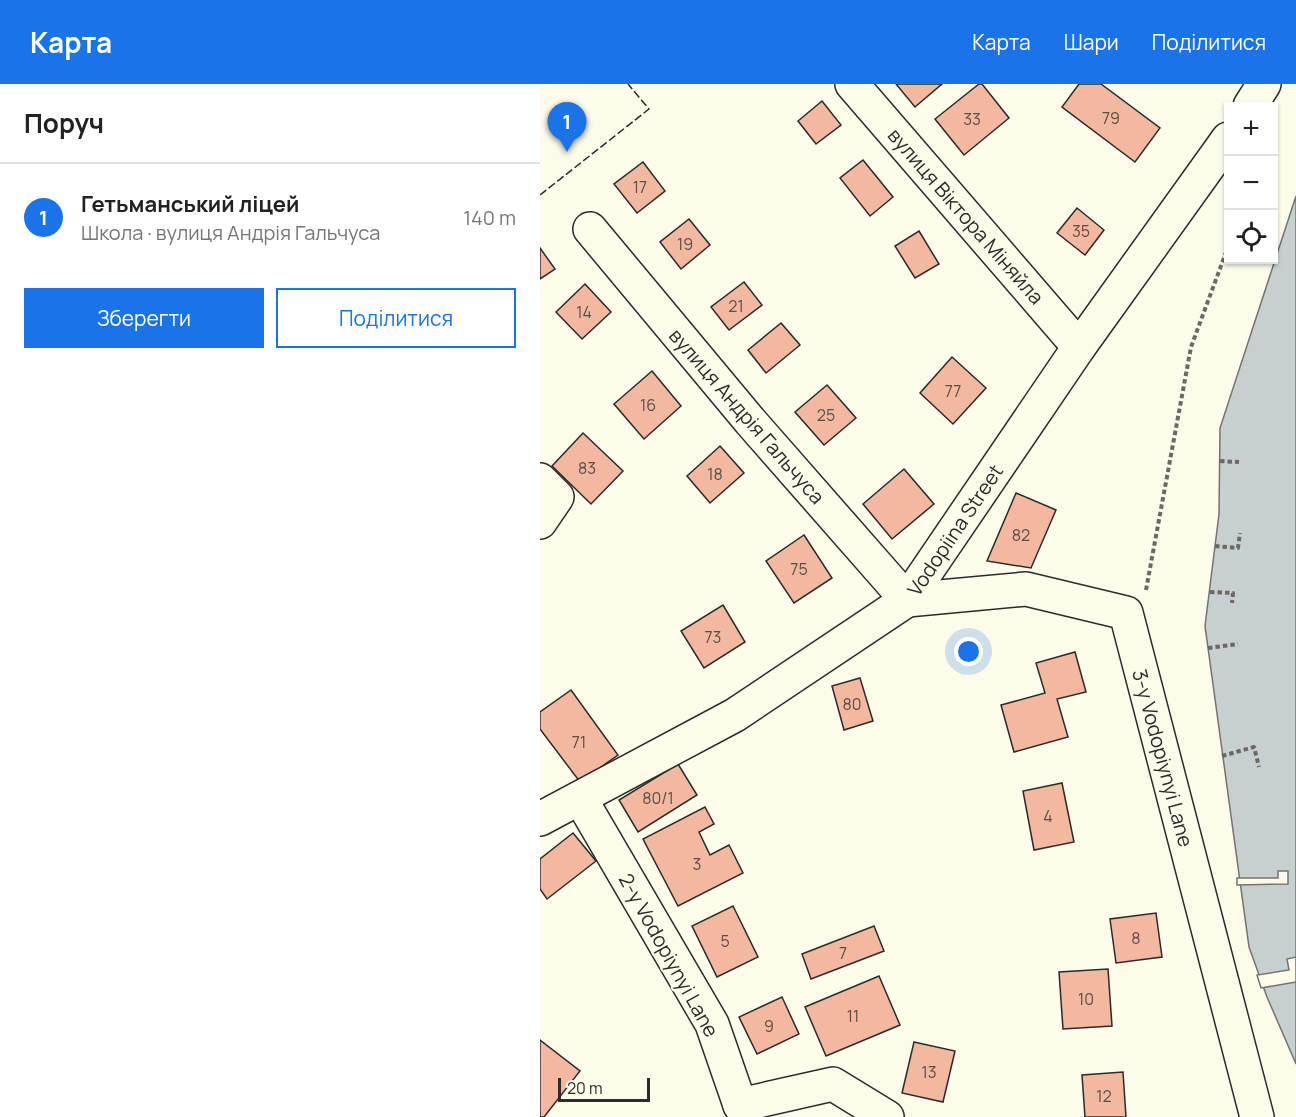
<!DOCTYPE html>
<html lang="uk">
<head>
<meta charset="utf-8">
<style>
	body { margin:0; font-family:Manrope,sans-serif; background:#f6f6f6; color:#222 }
	.controls { position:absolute; right:18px; top:18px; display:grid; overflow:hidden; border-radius:0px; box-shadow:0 2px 4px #0004 }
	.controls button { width:54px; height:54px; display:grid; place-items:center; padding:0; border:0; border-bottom:2px solid #e0e0e0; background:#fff; color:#222; font:30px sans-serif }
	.scale { position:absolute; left:18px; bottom:15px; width:92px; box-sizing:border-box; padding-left:6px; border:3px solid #2b2b2b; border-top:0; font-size:16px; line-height:21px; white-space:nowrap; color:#2b2b2b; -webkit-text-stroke:4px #fdfbea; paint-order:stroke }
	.you { position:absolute; left:429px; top:568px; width:21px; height:21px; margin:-15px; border:4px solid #fff; border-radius:50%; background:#1a73e8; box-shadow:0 0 0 9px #1a73e833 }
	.badge { display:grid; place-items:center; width:39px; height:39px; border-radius:50%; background:#1a73e8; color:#fff; font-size:20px; font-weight:700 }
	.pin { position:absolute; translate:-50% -50px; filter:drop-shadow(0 2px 3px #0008) }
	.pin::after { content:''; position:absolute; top:32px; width:21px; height:18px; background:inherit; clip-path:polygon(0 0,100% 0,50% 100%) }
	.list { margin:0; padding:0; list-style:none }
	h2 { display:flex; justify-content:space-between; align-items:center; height:78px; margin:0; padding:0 24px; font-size:26px }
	h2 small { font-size:20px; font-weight:400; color:#767676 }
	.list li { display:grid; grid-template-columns:39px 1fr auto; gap:18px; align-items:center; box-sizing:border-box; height:108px; padding:0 24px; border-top:2px solid #e0e0e0 }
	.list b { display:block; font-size:22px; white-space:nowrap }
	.list p { margin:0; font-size:20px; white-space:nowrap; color:#767676 }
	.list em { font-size:20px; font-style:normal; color:#767676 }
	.actions { display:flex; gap:12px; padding:18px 24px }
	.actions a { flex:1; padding:14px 0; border:2px solid #1a73e8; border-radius:0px; text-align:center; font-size:21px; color:#1a73e8 }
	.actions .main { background:#1a73e8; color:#fff }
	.icon { flex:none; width:33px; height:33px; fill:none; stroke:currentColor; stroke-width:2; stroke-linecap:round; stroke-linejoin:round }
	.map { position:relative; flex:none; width:756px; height:1033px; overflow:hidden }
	header { display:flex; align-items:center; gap:36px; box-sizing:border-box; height:84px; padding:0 30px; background:#1a73e8; color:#fff }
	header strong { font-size:28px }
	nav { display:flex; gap:33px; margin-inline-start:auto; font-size:21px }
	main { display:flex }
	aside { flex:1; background:#fff }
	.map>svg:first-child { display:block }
	.water { fill:#c7d0d0; stroke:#74746e; stroke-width:1.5 }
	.pier { fill:#fdfbea; stroke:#74746e; stroke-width:1.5 }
	.building { fill:#f2b8a0; stroke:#2b2b2b; stroke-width:1.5 }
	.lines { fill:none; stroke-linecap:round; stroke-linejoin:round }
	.minor-casing { stroke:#2b2b2b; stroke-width:36 }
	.path { stroke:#6a6964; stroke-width:4; stroke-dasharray:4.5 3; stroke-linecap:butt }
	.minor { stroke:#fdfbea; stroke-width:33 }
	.fence { stroke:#2b2b2b; stroke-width:1.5; stroke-dasharray:8 3; stroke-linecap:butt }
	.labels { text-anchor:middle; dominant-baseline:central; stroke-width:4.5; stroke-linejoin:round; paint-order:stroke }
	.number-label { font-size:16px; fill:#5d4e48 }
	.street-label { font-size:20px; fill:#2b2b2b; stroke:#fdfbea }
</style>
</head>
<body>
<header>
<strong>Карта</strong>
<nav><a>Карта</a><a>Шари</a><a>Поділитися</a></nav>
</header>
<main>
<aside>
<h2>Поруч<small></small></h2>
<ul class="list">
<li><span class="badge">1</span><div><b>Гетьманський ліцей</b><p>Школа · вулиця Андрія Гальчуса</p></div><em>140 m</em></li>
</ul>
<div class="actions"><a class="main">Зберегти</a><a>Поділитися</a></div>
</aside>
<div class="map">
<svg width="756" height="1033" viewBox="0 0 756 1033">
	<rect width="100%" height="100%" fill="#fdfbea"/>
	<polygon class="water" points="756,112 756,980 727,913 709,863 665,542 679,430 680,344"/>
	<g class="pier">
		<polygon points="738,787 748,787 748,800 697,801 697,794 738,794"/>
		<polygon points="756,873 756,898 721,904 717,891 749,886 747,875"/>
	</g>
	<g class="building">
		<polygon points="356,0 402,0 375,23"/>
		<polygon points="439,0 442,0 469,34 424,71 395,35"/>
		<polygon points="539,0 561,0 620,44 595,78 522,23"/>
		<polygon points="282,17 301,41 276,60 258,37"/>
		<polygon points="323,76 353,113 330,132 300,94"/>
		<polygon points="103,78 125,107 97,129 74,100"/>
		<polygon points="537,124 564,146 545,171 517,149"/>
		<polygon points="149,135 170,161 141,185 120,158"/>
		<polygon points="379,147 399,180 375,194 355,162"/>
		<polygon points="0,164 15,185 0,195"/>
		<polygon points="204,198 222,221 189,246 171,223"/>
		<polygon points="45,200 71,228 42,255 16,228"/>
		<polygon points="241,239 260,261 226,289 208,266"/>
		<polygon points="412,273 446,304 413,340 380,309"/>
		<polygon points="112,287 141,322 104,355 74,320"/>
		<polygon points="287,301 316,334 284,361 255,328"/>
		<polygon points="43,349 83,387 51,420 12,382"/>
		<polygon points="180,362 204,389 170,419 147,392"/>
		<polygon points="364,385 394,420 352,455 323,420"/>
		<polygon points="476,409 516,426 491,484 447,477"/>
		<polygon points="264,451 292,494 254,519 226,477"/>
		<polygon points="183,521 205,558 164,584 141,547"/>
		<polygon points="535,568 546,608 517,615 528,653 474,668 461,621 505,609 496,579"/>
		<polygon points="320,594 333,637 304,646 292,602"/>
		<polygon points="31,606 78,671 40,698 0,645 0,628"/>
		<polygon points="138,680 157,711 98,748 79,716"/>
		<polygon points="522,699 534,758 494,766 483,707"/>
		<polygon points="165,723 174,740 159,748 170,771 189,761 203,789 138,822 103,755"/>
		<polygon points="33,749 56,777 7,815 0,805 0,775"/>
		<polygon points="193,822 218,873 177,893 152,842"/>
		<polygon points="616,829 622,873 576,879 570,835"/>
		<polygon points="334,842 344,867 271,895 262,870"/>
		<polygon points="568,885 572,942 523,945 519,888"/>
		<polygon points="339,892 360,941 286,972 265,923"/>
		<polygon points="242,913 259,950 217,970 199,933"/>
		<polygon points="0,956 40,987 4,1033 0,1033"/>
		<polygon points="374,958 415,967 403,1018 362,1009"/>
		<polygon points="583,988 586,1033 545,1033 542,991"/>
	</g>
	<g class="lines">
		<g class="minor-casing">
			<g id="minor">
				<polyline points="312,0 539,263"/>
				<polyline points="710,22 724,0"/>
				<polyline points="50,145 210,337 367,516 486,505 586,529 717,1033"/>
				<polyline points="0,396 17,413 0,438"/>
				<polyline points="40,714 172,940 200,1021 207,1033"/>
				<polyline points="0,735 195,631 367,516 539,263 688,55"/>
				<polyline points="200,1021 293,1000 347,1033"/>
			</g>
		</g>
		<g class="path">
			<polyline points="680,377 699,378"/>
			<polyline points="675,462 698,464 700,449"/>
			<polyline points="606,506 651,263 688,163"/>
			<polyline points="670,508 693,509 692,519"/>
			<polyline points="668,564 698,560"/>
			<polyline points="682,672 714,663 719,683"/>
		</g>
		<use href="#minor" class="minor"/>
		<polyline class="fence" points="0,111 109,25 88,0"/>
	</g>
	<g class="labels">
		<g class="number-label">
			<text x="571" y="34">79</text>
			<text x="432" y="35">33</text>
			<text x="100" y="103">17</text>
			<text x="541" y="147">35</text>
			<text x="145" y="160">19</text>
			<text x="196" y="222">21</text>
			<text x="44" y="228">14</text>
			<text x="413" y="307">77</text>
			<text x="108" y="321">16</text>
			<text x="286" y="331">25</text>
			<text x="47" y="384">83</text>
			<text x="175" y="390">18</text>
			<text x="481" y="451">82</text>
			<text x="259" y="485">75</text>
			<text x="173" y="553">73</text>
			<text x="312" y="620">80</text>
			<text x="39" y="658">71</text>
			<text x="118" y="714">80/1</text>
			<text x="508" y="732">4</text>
			<text x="157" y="780">3</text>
			<text x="596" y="854">8</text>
			<text x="185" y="857">5</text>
			<text x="303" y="869">7</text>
			<text x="546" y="915">10</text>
			<text x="313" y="932">11</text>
			<text x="229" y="942">9</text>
			<text x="389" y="988">13</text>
			<text x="564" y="1012">12</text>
		</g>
		<g class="street-label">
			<text transform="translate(426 132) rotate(49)">вулиця Віктора Міняйла</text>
			<text transform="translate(207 332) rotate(49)">вулиця Андрія Гальчуса</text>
			<text transform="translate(415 446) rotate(-56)">Vodopiina Street</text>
			<text transform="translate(623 674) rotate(75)">3-y Vodopiynyi Lane</text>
			<text transform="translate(129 871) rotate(61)">2-y Vodopiynyi Lane</text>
		</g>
	</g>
</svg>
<div class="controls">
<button>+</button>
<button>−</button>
<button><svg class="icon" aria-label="locate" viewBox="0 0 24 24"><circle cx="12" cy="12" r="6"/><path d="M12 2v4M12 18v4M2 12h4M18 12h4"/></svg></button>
</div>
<div class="scale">20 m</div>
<div class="you"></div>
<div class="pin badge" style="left:27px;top:68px">1</div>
</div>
</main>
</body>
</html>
